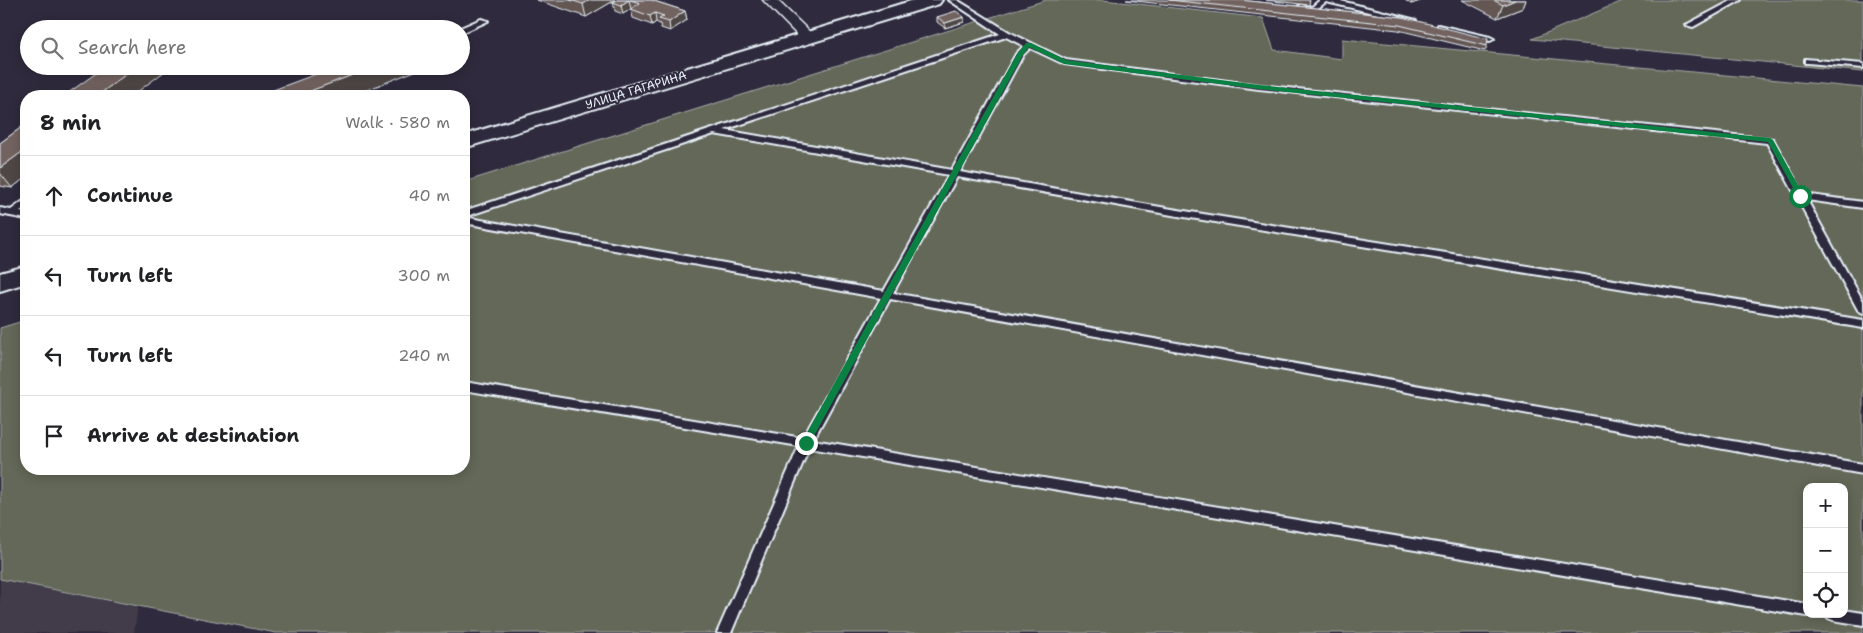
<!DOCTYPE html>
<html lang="en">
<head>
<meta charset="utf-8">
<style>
	body { margin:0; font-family:"Shantell Sans",sans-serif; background:#f6f6f6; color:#202124 }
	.controls { position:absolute; right:15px; bottom:15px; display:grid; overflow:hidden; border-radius:10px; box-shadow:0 2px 12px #0003 }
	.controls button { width:45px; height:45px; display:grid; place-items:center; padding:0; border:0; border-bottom:1px solid #e0e0e0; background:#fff; color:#202124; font:25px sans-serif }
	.stop { position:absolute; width:15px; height:15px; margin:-11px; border:4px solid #0b8043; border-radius:50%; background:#fff }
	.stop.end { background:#0b8043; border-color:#fff; box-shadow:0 1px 5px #0008 }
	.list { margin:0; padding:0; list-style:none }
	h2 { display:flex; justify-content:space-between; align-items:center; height:65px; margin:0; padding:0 20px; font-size:21px }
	h2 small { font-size:16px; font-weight:400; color:#757577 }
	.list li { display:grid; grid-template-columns:32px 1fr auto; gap:15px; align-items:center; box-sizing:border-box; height:80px; padding:0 20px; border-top:1px solid #e0e0e0 }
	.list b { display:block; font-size:19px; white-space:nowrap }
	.list em { font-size:16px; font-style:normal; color:#757577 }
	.icon { flex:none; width:28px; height:28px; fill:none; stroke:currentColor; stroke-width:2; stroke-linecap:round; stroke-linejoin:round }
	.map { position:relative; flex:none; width:1863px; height:633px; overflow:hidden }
	.search { position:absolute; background:#fff; box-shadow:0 2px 12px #0003; left:20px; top:20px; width:450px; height:55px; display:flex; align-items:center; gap:12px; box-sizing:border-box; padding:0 18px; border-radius:28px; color:#757577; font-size:19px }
	.panel { position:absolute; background:#fff; box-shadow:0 2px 12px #0003; left:20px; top:90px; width:450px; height:385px; border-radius:20px }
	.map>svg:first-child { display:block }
	.built { fill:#433b48 }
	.green { fill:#636759; stroke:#a6aca8; fill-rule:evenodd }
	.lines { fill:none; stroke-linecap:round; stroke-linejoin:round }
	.lane-casing { stroke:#e8f1f8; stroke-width:4 }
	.street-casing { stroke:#e8f1f8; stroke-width:3 }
	.secondary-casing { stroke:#e8f1f8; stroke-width:4 }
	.lane { fill:#2f2a3d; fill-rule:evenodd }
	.street { fill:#2f2a3d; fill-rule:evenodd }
	.secondary { fill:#2f2a3d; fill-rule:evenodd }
	.wall { fill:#635653; stroke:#e8f1f8 }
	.shaded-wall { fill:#504644; stroke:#e8f1f8 }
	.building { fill:#736461; stroke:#e8f1f8 }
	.route { fill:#0b8043 }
	.labels { text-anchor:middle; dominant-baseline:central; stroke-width:4; stroke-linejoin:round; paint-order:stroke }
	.far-street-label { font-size:12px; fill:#e8f1f8; stroke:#2f2a3d }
</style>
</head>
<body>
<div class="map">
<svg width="1863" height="633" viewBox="0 0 1863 633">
	<rect width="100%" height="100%" fill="#2f2a3d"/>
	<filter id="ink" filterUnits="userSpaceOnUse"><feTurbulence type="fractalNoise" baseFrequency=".02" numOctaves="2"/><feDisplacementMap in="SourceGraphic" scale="10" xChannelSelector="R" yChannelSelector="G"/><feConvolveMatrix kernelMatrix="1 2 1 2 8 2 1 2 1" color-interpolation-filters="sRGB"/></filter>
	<g filter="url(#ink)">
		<polygon class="built" points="0,579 138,607 134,633 0,633"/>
		<g class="green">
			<path d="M 1046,0 L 1103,0 L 1263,18 L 1274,50 L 1342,59 L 1342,39 L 1863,88 L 1863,633 L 276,633 L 0,579 L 0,328 L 26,320 L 26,469 L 464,469 L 464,182 ZM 1807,487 L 1844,487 L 1844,614 L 1807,614 Z"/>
			<polygon points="1625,0 1863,0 1863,72 1532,39"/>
		</g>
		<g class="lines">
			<g class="lane-casing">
				<g id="lane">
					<path d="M 949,0 L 957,0 L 1009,32 L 1066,60 L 1259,85 L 1773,139 L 1803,194 L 1863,202 L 1863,208 L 1807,200 L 1863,301 L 1863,313 L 1858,310 L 1767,143 L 1259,89 L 1064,64 L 1030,48 L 1023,55 L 960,172 L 1172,209 L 1863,320 L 1863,328 L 1172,215 L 957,177 L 893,293 L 1863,464 L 1863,474 L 890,299 L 813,440 L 1807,604 L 1807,614 L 1811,614 L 1807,616 L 809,448 L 731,633 L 717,633 L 799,446 L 464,390 L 464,382 L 803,438 L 881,298 L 464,223 L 464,217 L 884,291 L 949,175 L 714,134 L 464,217 L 464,211 L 1000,34 ZM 1006,37 L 1024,46 L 1016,54 L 952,170 L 724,130 Z"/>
					<polygon points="1320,0 1337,0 1416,20 1412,22 1326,2 1314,11 1297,7 1301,5 1312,7"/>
					<polygon points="1733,0 1741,0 1693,27 1686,25"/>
					<polygon points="481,19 488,21 464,32 461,32 461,29 458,29"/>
					<polygon points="1438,25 1490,37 1494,39 1490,41 1438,29"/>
					<polygon points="1805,59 1863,64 1863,68 1808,63 1805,63"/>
					<polygon points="26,199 26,206 20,212 26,213 26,219 0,214 0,208 11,210"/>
					<polygon points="1844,610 1863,613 1863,625 1833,620 1828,618 1827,614 1844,614"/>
				</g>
			</g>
			<g class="street-casing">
				<polygon id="street" points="763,0 777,0 813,35 815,38 813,41 803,41"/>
			</g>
			<g class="secondary-casing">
				<g id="secondary">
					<polygon points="914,0 942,0 939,4 464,148 464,135"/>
					<polygon points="26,266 26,283 0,291 0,273"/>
				</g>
			</g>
			<use href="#lane" class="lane"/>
			<use href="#street" class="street"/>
			<use href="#secondary" class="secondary"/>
		</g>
		<g class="wall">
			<polygon points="537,0 615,0 586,17"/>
			<polygon points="617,0 651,0 685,11 687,20 670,31 661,28 660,24 656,22 652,25 633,18 631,9 623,14 615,11 613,2"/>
			<polygon points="1126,0 1240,0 1402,17 1487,46 1485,51 1398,30"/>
			<polygon points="1266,0 1310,0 1309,5"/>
			<polygon points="1405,0 1423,0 1411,4"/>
			<polygon points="1462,0 1526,0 1523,8 1497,18"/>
			<polygon points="937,17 964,17 964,22 945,28 937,22"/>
			<polygon points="26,124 26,177 12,188 0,186 0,143"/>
		</g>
		<g class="shaded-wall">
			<polygon points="590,0 615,0 586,17 583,4"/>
			<polygon points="629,0 631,9 623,14 621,5"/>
			<polygon points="1413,0 1423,0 1411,4"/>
			<polygon points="1515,0 1526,0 1523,8 1497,18 1503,5"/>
			<polygon points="685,11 687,20 670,31 669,22"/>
			<polygon points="655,13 656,22 652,25 650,16"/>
			<polygon points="964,17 964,22 945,28 945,23"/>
			<polygon points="137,66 168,66 169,68 132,96 97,96"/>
			<polygon points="376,66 428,66 351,96 297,96"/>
			<polygon points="26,149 26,177 12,188 0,173 0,168"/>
		</g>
		<g class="building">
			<polygon points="570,0 590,0 583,4"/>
			<polygon points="617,0 629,0 621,5 613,2"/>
			<polygon points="630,0 651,0 685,11 669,22 659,19 664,16 655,13 650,16 631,9 640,3"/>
			<polygon points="1169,0 1240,0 1402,17 1488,39 1487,46 1399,25"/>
			<polygon points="1493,0 1515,0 1503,5"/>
			<polygon points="956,11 964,17 945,23 937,17"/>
			<polygon points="445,27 447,29 439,29"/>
			<polygon points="106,66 137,66 97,96 64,96"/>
			<polygon points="338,66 376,66 297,96 257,96"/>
			<polygon points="26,124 26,149 0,168 0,143"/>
		</g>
	</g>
	<polygon class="route" points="1026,43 1031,43 1066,60 1259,85 1770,138 1773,140 1804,196 1798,197 1768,142 1259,89 1064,64 1029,47 1023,55 809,445 803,445 803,440 1017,54"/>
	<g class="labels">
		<g class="far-street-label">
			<text transform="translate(636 90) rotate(-17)">УЛИЦА ГАГАРИНА</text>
		</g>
	</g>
</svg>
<div class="controls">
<button>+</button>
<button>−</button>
<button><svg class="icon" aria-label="locate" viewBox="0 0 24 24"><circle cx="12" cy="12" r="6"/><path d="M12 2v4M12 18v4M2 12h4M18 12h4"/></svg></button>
</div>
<div class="stop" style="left:1800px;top:196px"></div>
<div class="stop end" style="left:806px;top:443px"></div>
<div class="search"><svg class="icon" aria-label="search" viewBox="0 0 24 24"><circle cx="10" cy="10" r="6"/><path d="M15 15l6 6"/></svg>Search here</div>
<section class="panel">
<h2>8 min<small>Walk · 580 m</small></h2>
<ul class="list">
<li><svg class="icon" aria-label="ahead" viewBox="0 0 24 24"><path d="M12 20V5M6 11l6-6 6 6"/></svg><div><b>Continue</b></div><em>40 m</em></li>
<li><svg class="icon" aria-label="left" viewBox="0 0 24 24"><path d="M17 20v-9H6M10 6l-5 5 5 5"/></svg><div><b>Turn left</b></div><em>300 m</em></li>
<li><svg class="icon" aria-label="left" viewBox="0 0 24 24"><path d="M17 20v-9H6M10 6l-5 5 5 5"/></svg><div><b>Turn left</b></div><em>240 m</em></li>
<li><svg class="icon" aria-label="arrive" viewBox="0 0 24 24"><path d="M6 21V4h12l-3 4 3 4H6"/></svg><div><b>Arrive at destination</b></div></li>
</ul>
</section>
</div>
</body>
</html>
